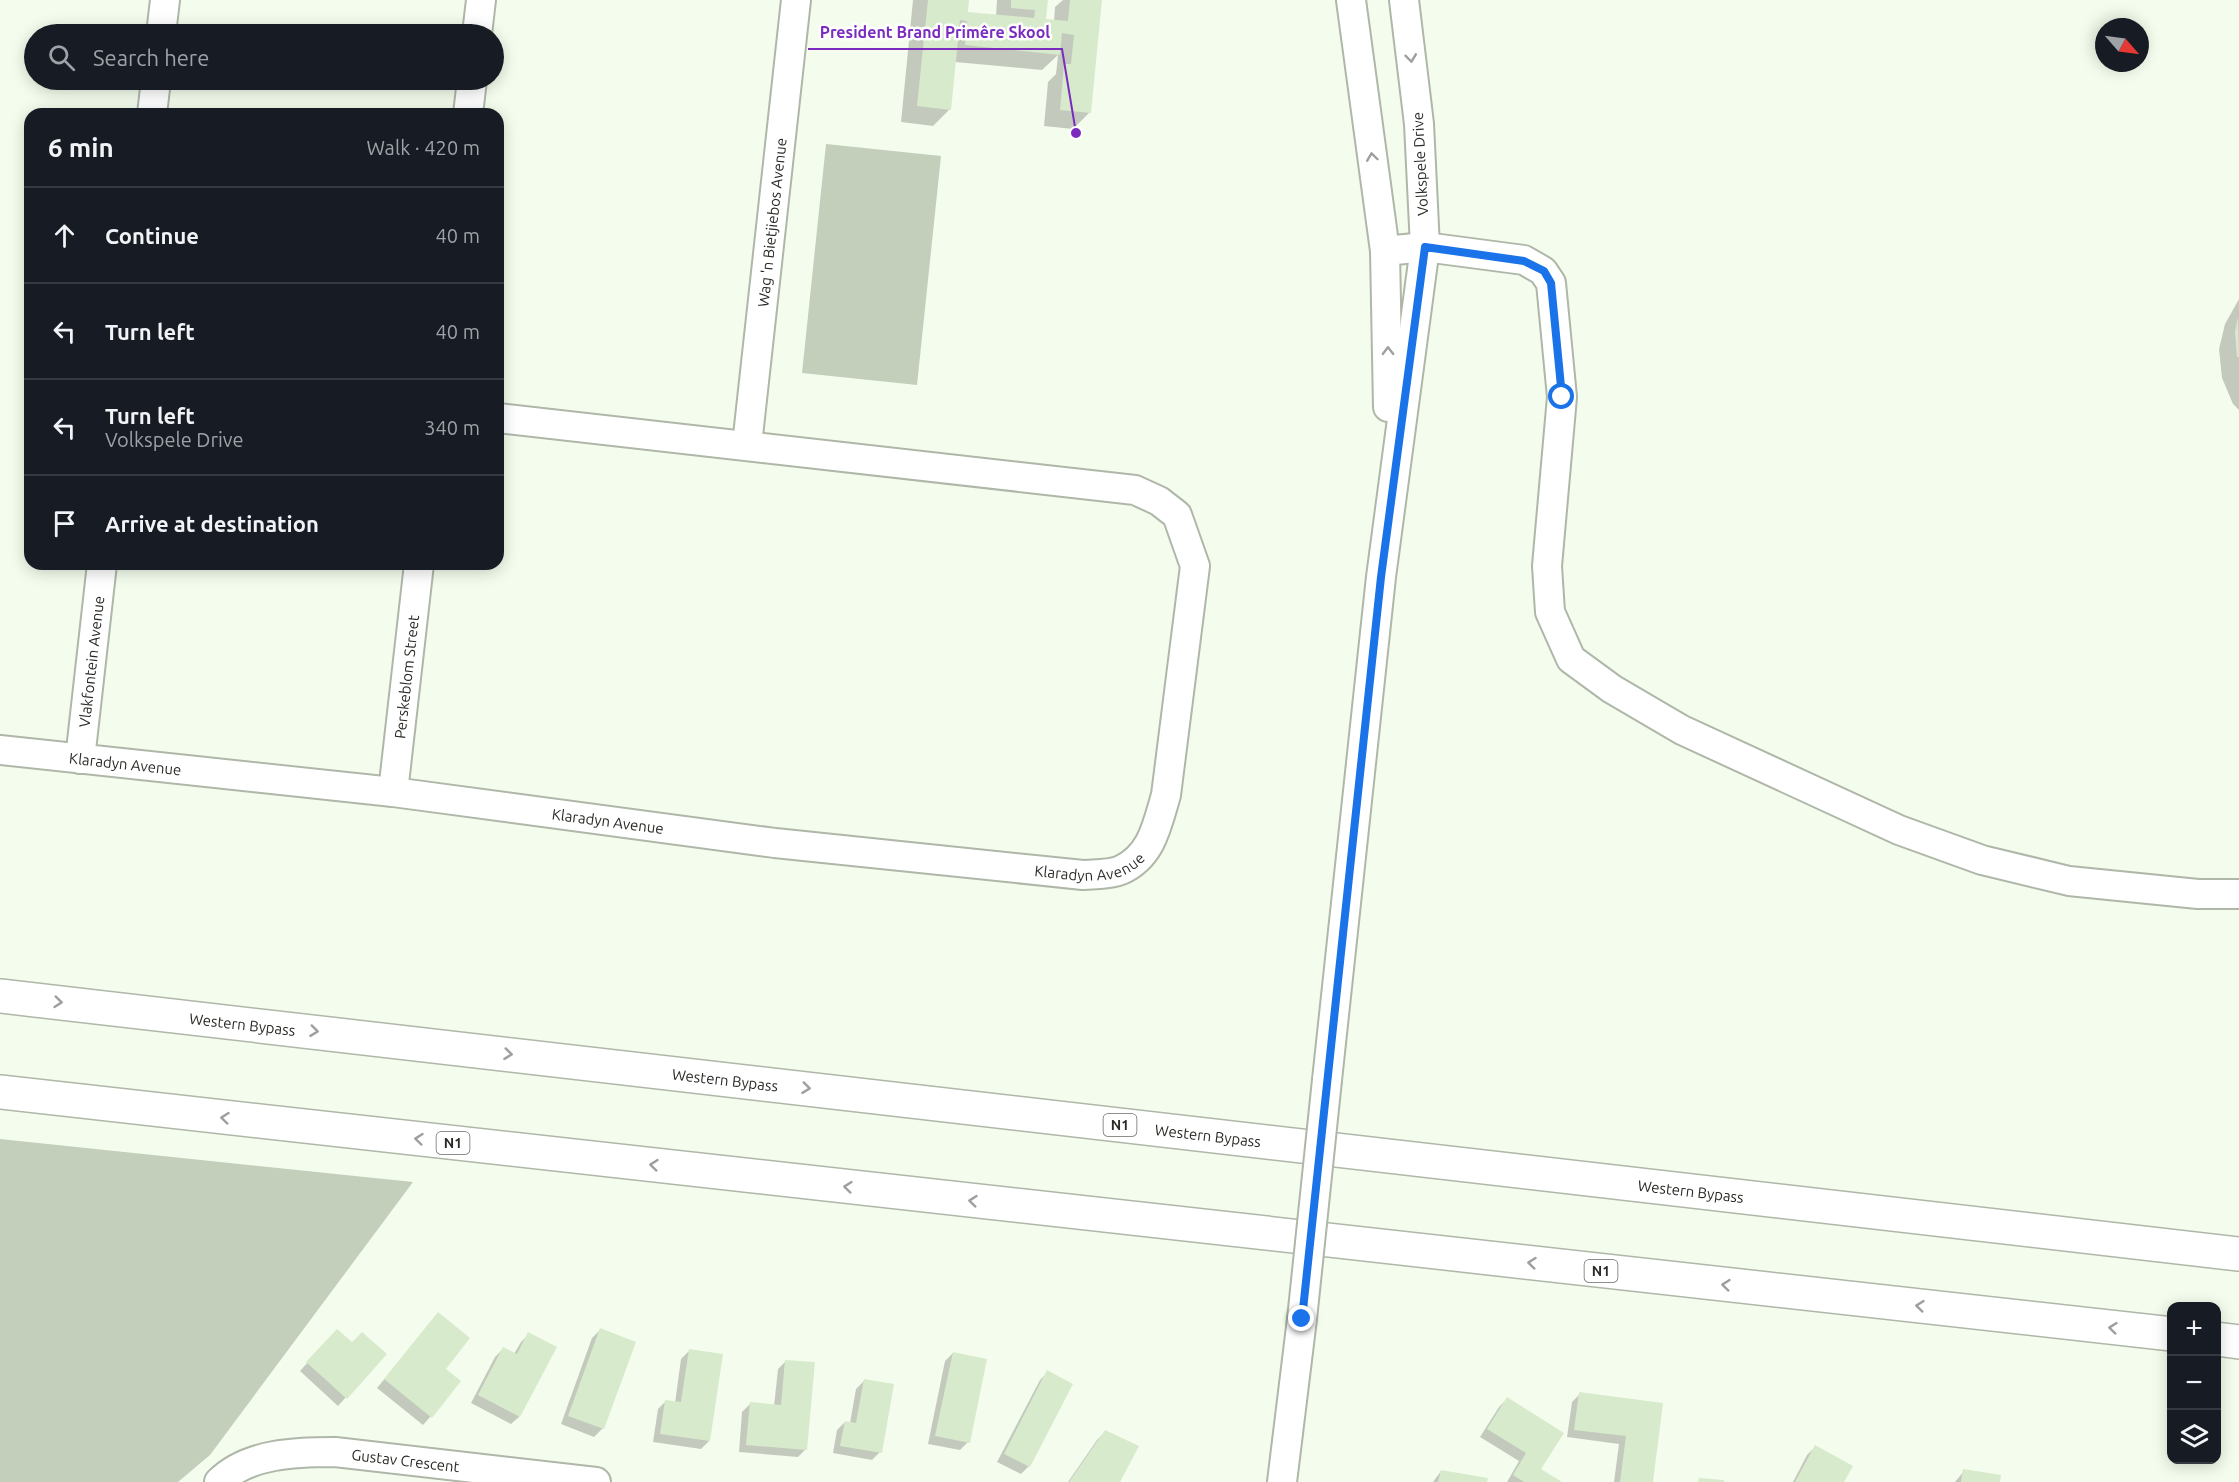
<!DOCTYPE html>
<html lang="en">
<head>
<meta charset="utf-8">
<style>
	body { margin:0; font-family:Ubuntu,sans-serif; background:#242831; color:#f1f3f6 }
	.controls { position:absolute; right:18px; bottom:18px; display:grid; overflow:hidden; border-radius:12px; box-shadow:0 3px 15px #0003 }
	.controls button { width:54px; height:54px; display:grid; place-items:center; padding:0; border:0; border-bottom:2px solid #363941; background:#171b24; color:#f1f3f6; font:30px sans-serif }
	.compass { position:absolute; left:2095px; top:18px; width:54px; height:54px; border-radius:50%; background:#171b24; box-shadow:0 3px 15px #0003; rotate:118deg }
	.stop { position:absolute; width:18px; height:18px; margin:-14px; border:4px solid #1a73e8; border-radius:50%; background:#fff }
	.stop.end { background:#1a73e8; border-color:#fff; box-shadow:0 2px 6px #0008 }
	.list { margin:0; padding:0; list-style:none }
	h2 { display:flex; justify-content:space-between; align-items:center; height:78px; margin:0; padding:0 24px; font-size:26px }
	h2 small { font-size:20px; font-weight:400; color:#9ea1a6 }
	.list li { display:grid; grid-template-columns:39px 1fr auto; gap:18px; align-items:center; box-sizing:border-box; height:96px; padding:0 24px; border-top:2px solid #363941 }
	.list b { display:block; font-size:22px; white-space:nowrap }
	.list p { margin:0; font-size:20px; white-space:nowrap; color:#9ea1a6 }
	.list em { font-size:20px; font-style:normal; color:#9ea1a6 }
	.icon { flex:none; width:33px; height:33px; fill:none; stroke:currentColor; stroke-width:2; stroke-linecap:round; stroke-linejoin:round }
	.map { position:relative; flex:none; width:2239px; height:1482px; overflow:hidden }
	.search { position:absolute; background:#171b24; box-shadow:0 3px 15px #0003; left:24px; top:24px; width:480px; height:66px; display:flex; align-items:center; gap:15px; box-sizing:border-box; padding:0 21px; border-radius:33px; color:#9ea1a6; font-size:22px }
	.panel { position:absolute; background:#171b24; box-shadow:0 3px 15px #0003; left:24px; top:108px; width:480px; height:462px; border-radius:18px }
	.map>svg:first-child { display:block }
	.green { fill:#c3cfbb }
	.shadow { fill:#0003 }
	.building { fill:#d8eacc }
	.lines { fill:none; stroke-linecap:round; stroke-linejoin:round }
	.minor-casing { stroke:#aeb7a8; stroke-width:32 }
	.highway-casing { stroke:#aeb7a8; stroke-width:36 }
	.minor { stroke:#fff; stroke-width:28 }
	.highway { stroke:#fff; stroke-width:33 }
	.minor-bridge-casing { stroke:#aeb7a8; stroke-width:32; stroke-linecap:butt }
	.minor-bridge { stroke:#fff; stroke-width:28 }
	.oneway { stroke:#9fa09d }
	.route { stroke:#1a73e8; stroke-width:8 }
	.labels { text-anchor:middle; dominant-baseline:central; stroke-width:5; stroke-linejoin:round; paint-order:stroke }
	.shield { fill:#fff; stroke:#696b67; stroke-width:1.5 }
	.shield-label { font-size:14px; font-weight:bold; fill:#292c26 }
	.street-label { font-size:15px; fill:#292c26; stroke:#fff }
	.leader { fill:none; stroke:#7b2cbf; stroke-width:2 }
	.callout-dot { fill:#7b2cbf; stroke:#fff; stroke-width:2 }
	.callout-label { font-size:16px; text-anchor:middle; font-weight:bold; fill:#7b2cbf; stroke:#fff; stroke-width:5; stroke-linejoin:round; paint-order:stroke }
</style>
</head>
<body>
<div class="map">
<svg width="2239" height="1482" viewBox="0 0 2239 1482">
	<rect width="100%" height="100%" fill="#f4fded"/>
	<g class="green">
		<polygon points="826,144 941,156 917,385 802,373"/>
		<polygon points="0,1139 413,1182 210,1455 178,1482 0,1482"/>
	</g>
	<g class="shadow">
		<polygon points="913,0 968,0 967,13 996,16 997,0 1047,0 1044,20 1054,21 1055,7 1063,0 1101,0 1089,113 1073,129 1044,126 1048,82 1056,74 1058,55 1042,70 955,62 950,109 933,126 901,122"/>
		<polygon points="2239,299 2239,410 2233,404 2222,378 2219,349 2225,324"/>
		<polygon points="438,1314 444,1369 430,1417 423,1425 377,1388"/>
		<polygon points="600,1330 634,1342 602,1429 594,1437 561,1424 592,1338"/>
		<polygon points="529,1334 519,1417 511,1424 471,1403 495,1357 503,1349 514,1354 521,1342"/>
		<polygon points="329,1339 384,1354 338,1406 300,1371"/>
		<polygon points="689,1351 709,1441 701,1449 653,1442 658,1409 666,1401 675,1403 681,1359"/>
		<polygon points="953,1353 968,1442 960,1450 928,1444 945,1361"/>
		<polygon points="786,1361 806,1449 798,1457 739,1452 742,1412 750,1404 774,1406 778,1369"/>
		<polygon points="1048,1372 1029,1466 1021,1474 997,1462 1040,1380"/>
		<polygon points="864,1381 880,1452 872,1460 833,1453 837,1430 845,1422 850,1423 856,1389"/>
		<polygon points="1580,1394 1661,1404 1651,1482 1614,1482 1619,1444 1567,1437 1572,1402"/>
		<polygon points="1507,1399 1539,1469 1560,1482 1507,1482 1519,1461 1480,1437 1499,1407"/>
		<polygon points="1105,1432 1118,1482 1068,1482 1097,1440"/>
		<polygon points="1815,1447 1842,1482 1793,1482 1807,1455"/>
		<polygon points="1441,1471 1486,1482 1433,1482"/>
		<polygon points="1964,1471 1999,1482 1955,1482"/>
	</g>
	<g class="building">
		<polygon points="928,0 969,0 968,12 1034,18 1035,10 1011,8 1011,0 1048,0 1046,19 1068,21 1070,0 1102,0 1091,113 1060,110 1064,64 1071,64 1074,35 1062,33 1060,55 965,45 967,21 960,20 951,110 917,106"/>
		<polygon points="2238,317 2239,357 2237,357 2235,332"/>
		<polygon points="438,1312 470,1338 446,1369 461,1381 432,1418 384,1379"/>
		<polygon points="600,1328 636,1342 604,1429 568,1416"/>
		<polygon points="337,1329 352,1342 362,1332 387,1354 347,1399 306,1362"/>
		<polygon points="528,1332 557,1347 520,1417 478,1395 503,1347 517,1354"/>
		<polygon points="689,1349 723,1354 710,1441 660,1434 665,1400 681,1402"/>
		<polygon points="953,1352 987,1359 970,1443 935,1436"/>
		<polygon points="785,1360 815,1362 807,1450 746,1445 750,1402 781,1405"/>
		<polygon points="1047,1370 1073,1384 1030,1467 1004,1454"/>
		<polygon points="864,1379 894,1384 882,1453 840,1446 845,1421 856,1423"/>
		<polygon points="1579,1392 1663,1403 1653,1482 1620,1482 1626,1436 1574,1430"/>
		<polygon points="1507,1397 1564,1433 1541,1469 1562,1482 1524,1482 1513,1475 1526,1453 1487,1429"/>
		<polygon points="1105,1430 1139,1446 1120,1482 1069,1482"/>
		<polygon points="1815,1445 1853,1466 1844,1482 1795,1482"/>
		<polygon points="1963,1469 2001,1475 2000,1482 1961,1482"/>
		<polygon points="1441,1470 1488,1478 1487,1482 1438,1482"/>
		<polygon points="1699,1478 1724,1480 1724,1482 1698,1482"/>
	</g>
	<g class="lines">
		<g class="minor-casing">
			<g id="minor">
				<polyline points="1351,0 1385,251 1388,407"/>
				<polyline points="161,34 165,0"/>
				<polyline points="477,34 481,0"/>
				<polyline points="152,114 156,80"/>
				<polyline points="468,114 472,80"/>
				<polyline points="1385,251 1425,247 1524,260 1543,271 1551,283 1562,397 1547,566 1550,612 1571,659 1612,689 1682,730 1899,830 1982,860 2069,881 2198,894 2239,894"/>
				<path id="s1" d="M 747,445 L 796,0"/>
				<path id="s2" d="M 0,750 L 393,792 L 775,843 L 1083,875 C 1094,874 1110,875 1121,870 C 1152,856 1157,825 1166,795 L 1195,566 L 1177,515 L 1159,501 L 1135,490 L 498,418"/>
				<path id="s3" d="M 80,759 L 102,564"/>
				<path id="s4" d="M 393,792 L 419,564"/>
				<polyline points="1327,1080 1381,577 1425,247 1419,124 1404,0"/>
				<path id="s5" d="M 219,1482 C 248,1453 297,1452 335,1452 L 596,1482"/>
				<polyline points="1282,1482 1302,1319"/>
			</g>
		</g>
		<g class="highway-casing">
			<g id="highway">
				<path id="s6" d="M 0,996 L 2239,1254"/>
				<polyline points="0,1092 2172,1334"/>
				<polyline points="2216,1339 2239,1342"/>
			</g>
		</g>
		<use href="#minor" class="minor"/>
		<use href="#highway" class="highway"/>
		<g class="minor-bridge-casing">
			<polyline id="minor-bridge" points="1302,1319 1327,1080"/>
		</g>
		<use href="#minor-bridge" class="minor-bridge"/>
	</g>
	<defs><path id="oneway-chevron" d="M-2-3.5L2.5 0L-2 3.5" fill="none" stroke-width="1.6" stroke-linecap="round" stroke-linejoin="round" transform="scale(1.5)"/></defs>
	<g class="oneway">
		<use href="#oneway-chevron" transform="translate(1411 58) rotate(83)"/>
		<use href="#oneway-chevron" transform="translate(1372 157) rotate(-98)"/>
		<use href="#oneway-chevron" transform="translate(1388 351) rotate(-91)"/>
		<use href="#oneway-chevron" transform="translate(58 1002) rotate(6)"/>
		<use href="#oneway-chevron" transform="translate(314 1031) rotate(7)"/>
		<use href="#oneway-chevron" transform="translate(508 1054) rotate(7)"/>
		<use href="#oneway-chevron" transform="translate(806 1088) rotate(7)"/>
		<use href="#oneway-chevron" transform="translate(225 1118) rotate(-174)"/>
		<use href="#oneway-chevron" transform="translate(419 1139) rotate(-174)"/>
		<use href="#oneway-chevron" transform="translate(654 1165) rotate(-174)"/>
		<use href="#oneway-chevron" transform="translate(848 1187) rotate(-174)"/>
		<use href="#oneway-chevron" transform="translate(973 1201) rotate(-174)"/>
		<use href="#oneway-chevron" transform="translate(1532 1263) rotate(-174)"/>
		<use href="#oneway-chevron" transform="translate(1726 1285) rotate(-174)"/>
		<use href="#oneway-chevron" transform="translate(1920 1306) rotate(-174)"/>
		<use href="#oneway-chevron" transform="translate(2113 1328) rotate(-174)"/>
	</g>
	<g class="lines">
		<polyline class="route" points="1302,1319 1381,577 1425,247 1524,261 1544,271 1551,283 1562,397"/>
	</g>
	<g class="labels">
		<g class="shield">
			<rect x="1103.5" y="1114" width="33" height="22" rx="4.5"/>
			<rect x="436.5" y="1132" width="33" height="22" rx="4.5"/>
			<rect x="1584.5" y="1260" width="33" height="22" rx="4.5"/>
		</g>
		<g class="shield-label">
			<text x="1120" y="1125">N1</text>
			<text x="453" y="1143">N1</text>
			<text x="1601" y="1271">N1</text>
		</g>
		<g class="street-label">
			<text transform="translate(1420 164) rotate(-93)">Volkspele Drive</text>
			<text stroke="none"><textPath href="#s1" startOffset="224">Wag 'n Bietjiebos Avenue</textPath></text>
			<text stroke="none"><textPath href="#s3" startOffset="98">Vlakfontein Avenue</textPath></text>
			<text stroke="none"><textPath href="#s4" startOffset="116">Perskeblom Street</textPath></text>
			<text stroke="none"><textPath href="#s2" startOffset="126">Klaradyn Avenue</textPath></text>
			<text stroke="none"><textPath href="#s2" startOffset="612">Klaradyn Avenue</textPath></text>
			<text stroke="none"><textPath href="#s2" startOffset="1098">Klaradyn Avenue</textPath></text>
			<text stroke="none"><textPath href="#s6" startOffset="244">Western Bypass</textPath></text>
			<text stroke="none"><textPath href="#s6" startOffset="730">Western Bypass</textPath></text>
			<text stroke="none"><textPath href="#s6" startOffset="1216">Western Bypass</textPath></text>
			<text stroke="none"><textPath href="#s6" startOffset="1702">Western Bypass</textPath></text>
			<text stroke="none"><textPath href="#s5" startOffset="194">Gustav Crescent</textPath></text>
		</g>
	</g>
	<path class="leader" d="M1076 133L1062 49H808"/>
	<circle class="callout-dot" cx="1076" cy="133" r="6"/>
	<g class="callout-label">
		<text x="935" y="38">President Brand Primêre Skool</text>
	</g>
</svg>
<div class="controls">
<button>+</button>
<button>−</button>
<button><svg class="icon" aria-label="layers" viewBox="0 0 24 24"><path d="M12 4l9 5-9 5-9-5zM3 14l9 5 9-5"/></svg></button>
</div>
<svg class="compass" viewBox="-18 -18 36 36"><path d="M0-13l5 13h-10z" fill="#e53935"/><path d="M0 13l5-13h-10z" fill="#9ea1a6"/></svg>
<div class="stop" style="left:1562px;top:397px"></div>
<div class="stop end" style="left:1302px;top:1319px"></div>
<div class="search"><svg class="icon" aria-label="search" viewBox="0 0 24 24"><circle cx="10" cy="10" r="6"/><path d="M15 15l6 6"/></svg>Search here</div>
<section class="panel">
<h2>6 min<small>Walk · 420 m</small></h2>
<ul class="list">
<li><svg class="icon" aria-label="ahead" viewBox="0 0 24 24"><path d="M12 20V5M6 11l6-6 6 6"/></svg><div><b>Continue</b></div><em>40 m</em></li>
<li><svg class="icon" aria-label="left" viewBox="0 0 24 24"><path d="M17 20v-9H6M10 6l-5 5 5 5"/></svg><div><b>Turn left</b></div><em>40 m</em></li>
<li><svg class="icon" aria-label="left" viewBox="0 0 24 24"><path d="M17 20v-9H6M10 6l-5 5 5 5"/></svg><div><b>Turn left</b><p>Volkspele Drive</p></div><em>340 m</em></li>
<li><svg class="icon" aria-label="arrive" viewBox="0 0 24 24"><path d="M6 21V4h12l-3 4 3 4H6"/></svg><div><b>Arrive at destination</b></div></li>
</ul>
</section>
</div>
</body>
</html>
